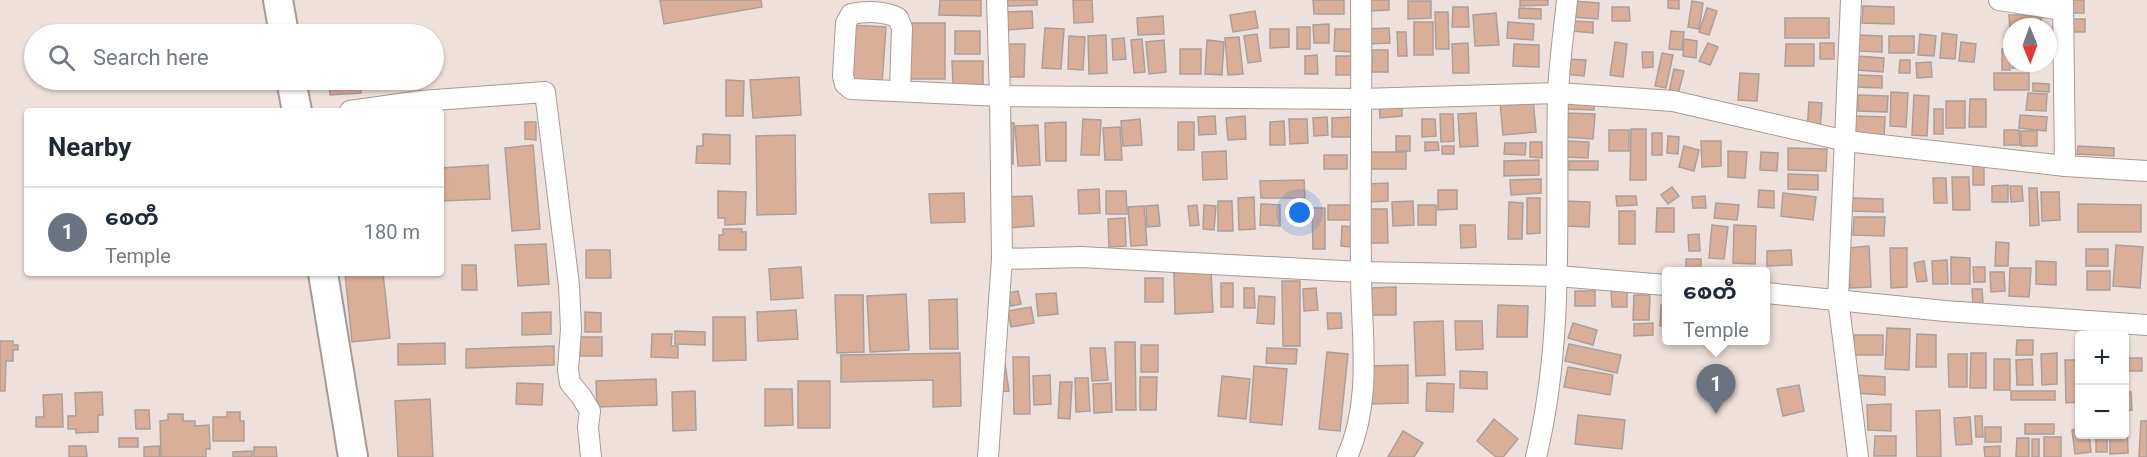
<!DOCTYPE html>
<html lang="en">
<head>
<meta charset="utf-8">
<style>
	body { margin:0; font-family:Roboto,"Noto Sans Myanmar",sans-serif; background:#f2f2f3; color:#1f2937 }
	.controls { position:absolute; right:18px; bottom:18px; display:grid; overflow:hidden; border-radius:6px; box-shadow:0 2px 4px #0004 }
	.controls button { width:54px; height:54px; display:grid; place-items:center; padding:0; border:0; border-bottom:2px solid #e0e1e3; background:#fff; color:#1f2937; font:30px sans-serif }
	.compass { position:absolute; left:2003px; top:18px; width:54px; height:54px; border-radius:50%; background:#fff; box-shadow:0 2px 4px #0004; rotate:179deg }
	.you { position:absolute; left:1300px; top:213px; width:21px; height:21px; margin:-15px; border:4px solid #fff; border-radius:50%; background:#1a73e8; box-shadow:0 0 0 9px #1a73e833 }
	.badge { display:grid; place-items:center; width:39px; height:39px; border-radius:50%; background:#d93025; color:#fff; font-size:20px; font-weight:700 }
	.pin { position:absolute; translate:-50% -50px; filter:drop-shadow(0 2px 3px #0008) }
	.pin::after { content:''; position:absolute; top:32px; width:21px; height:18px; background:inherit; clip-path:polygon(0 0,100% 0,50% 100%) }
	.popup { position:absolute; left:1662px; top:267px; width:108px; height:78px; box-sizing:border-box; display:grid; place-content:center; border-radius:6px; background:#fff; filter:drop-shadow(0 2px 4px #0005); font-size:20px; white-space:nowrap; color:#747a83 }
	.popup b { font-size:22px; color:#1f2937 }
	.popup::after { content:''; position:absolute; left:50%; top:100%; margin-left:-12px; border:12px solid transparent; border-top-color:#fff }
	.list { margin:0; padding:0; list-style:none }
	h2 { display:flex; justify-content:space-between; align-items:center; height:78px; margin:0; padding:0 24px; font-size:26px }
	h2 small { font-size:20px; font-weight:400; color:#747a83 }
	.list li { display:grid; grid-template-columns:39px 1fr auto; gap:18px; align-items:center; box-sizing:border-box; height:90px; padding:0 24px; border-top:2px solid #e0e1e3 }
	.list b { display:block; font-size:22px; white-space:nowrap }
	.list p { margin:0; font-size:20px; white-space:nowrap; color:#747a83 }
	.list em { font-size:20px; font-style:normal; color:#747a83 }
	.icon { flex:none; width:33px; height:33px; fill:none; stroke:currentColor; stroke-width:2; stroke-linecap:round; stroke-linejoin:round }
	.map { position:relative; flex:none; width:2147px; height:457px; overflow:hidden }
	.search { position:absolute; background:#fff; box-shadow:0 2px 4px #0004; left:24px; top:24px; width:420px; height:66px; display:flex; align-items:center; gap:15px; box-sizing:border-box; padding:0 21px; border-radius:33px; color:#747a83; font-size:22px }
	.panel { position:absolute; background:#fff; box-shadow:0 2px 4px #0004; left:24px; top:108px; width:420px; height:168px; border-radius:6px }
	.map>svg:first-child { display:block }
	.building { fill:#daaf9a; stroke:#ab9f99; stroke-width:1.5 }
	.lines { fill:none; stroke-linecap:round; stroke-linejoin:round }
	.street-casing { stroke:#a79a94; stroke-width:22 }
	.secondary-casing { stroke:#a79a94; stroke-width:32 }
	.street { stroke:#fff; stroke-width:20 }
	.secondary { stroke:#fff; stroke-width:28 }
</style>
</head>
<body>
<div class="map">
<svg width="2147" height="457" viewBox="0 0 2147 457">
	<rect width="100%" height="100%" fill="#eee0da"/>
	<g class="building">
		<polygon points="660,0 761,0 762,7 664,24"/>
		<polygon points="940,0 981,0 981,16 939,15"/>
		<polygon points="1007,0 1037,0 1037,5 1008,6"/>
		<polygon points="1073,0 1092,0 1093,22 1074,23"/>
		<polygon points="1313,0 1344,0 1344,14 1314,14"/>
		<polygon points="1368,0 1389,0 1389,10 1369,11"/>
		<polygon points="1520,0 1548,0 1548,5 1520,6"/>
		<polygon points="1668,0 1679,0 1679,9 1668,8"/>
		<rect x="2072" y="0" width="12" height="13"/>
		<polygon points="1408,1 1431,1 1431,18 1408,19"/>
		<polygon points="1572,1 1599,3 1598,19 1571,17"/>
		<polygon points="1692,1 1703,3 1699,29 1688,27"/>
		<polygon points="1863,6 1894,7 1894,24 1862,23"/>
		<polygon points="1453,7 1468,7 1469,27 1452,27"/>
		<polygon points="1612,7 1629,7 1630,21 1612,21"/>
		<polygon points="1519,8 1541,9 1541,19 1519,18"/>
		<polygon points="1707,8 1717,11 1709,35 1699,32"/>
		<polygon points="1032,11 1033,28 1007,30 1006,12"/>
		<polygon points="1255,11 1258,28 1233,32 1230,15"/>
		<polygon points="1435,12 1448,12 1449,49 1436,49"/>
		<polygon points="1496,13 1499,45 1475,46 1473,15"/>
		<polygon points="2009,15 2041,15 2041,27 2012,27 2012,33 2010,33"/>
		<polygon points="1163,16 1164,34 1138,35 1137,18"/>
		<rect x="1785" y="18" width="44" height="20"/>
		<polygon points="2072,19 2085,19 2085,32 2071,32"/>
		<polygon points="1572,21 1593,22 1593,33 1572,31"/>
		<rect x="1414" y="22" width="19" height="33"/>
		<polygon points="1508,22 1534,24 1533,40 1507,38"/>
		<rect x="907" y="23" width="38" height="56"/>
		<polygon points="1329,24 1329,43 1314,43 1313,25"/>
		<polygon points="850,25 886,27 882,84 846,81"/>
		<rect x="1297" y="27" width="13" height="22"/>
		<polygon points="1045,28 1064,29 1061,69 1042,68"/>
		<polygon points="1389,28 1390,43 1367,44 1366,29"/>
		<polygon points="1270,29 1289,29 1289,47 1270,48"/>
		<polygon points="1335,29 1355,29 1354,52 1334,51"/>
		<rect x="955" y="31" width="25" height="23"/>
		<polygon points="1671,31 1684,32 1682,50 1669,49"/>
		<polygon points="1397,32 1406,32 1407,56 1398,56"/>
		<polygon points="1942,33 1957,35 1955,59 1940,58"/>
		<polygon points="1257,34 1261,61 1248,63 1244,36"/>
		<polygon points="1920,34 1936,36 1934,56 1918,55"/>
		<polygon points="1106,35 1107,73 1089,74 1088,36"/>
		<polygon points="1859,35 1882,36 1882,52 1859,51"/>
		<polygon points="1069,36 1085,37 1083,70 1068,69"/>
		<rect x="1889" y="36" width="25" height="17"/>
		<polygon points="1239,37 1243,74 1228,75 1225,38"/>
		<polygon points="1124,38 1126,59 1113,60 1112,39"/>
		<polygon points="1142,39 1145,72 1134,73 1131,40"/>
		<polygon points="1684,39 1697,41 1696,58 1683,56"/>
		<polygon points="1164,40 1166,72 1149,74 1146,42"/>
		<polygon points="1207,40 1224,42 1222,75 1205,74"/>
		<polygon points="1615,42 1627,44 1623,77 1610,75"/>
		<polygon points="1961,42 1976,44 1974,62 1959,61"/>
		<polygon points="1468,43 1469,73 1453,73 1452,44"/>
		<polygon points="1708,43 1718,47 1710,65 1699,61"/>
		<rect x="1820" y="43" width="14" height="16"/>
		<polygon points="1008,44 1025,44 1024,77 1008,77"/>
		<polygon points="1514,44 1539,45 1539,67 1513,66"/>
		<polygon points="1786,44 1814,44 1814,66 1785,66"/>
		<rect x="1180" y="49" width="21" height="25"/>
		<polygon points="2002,49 2009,49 2010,70 2002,70"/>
		<rect x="1372" y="50" width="16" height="22"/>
		<polygon points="1642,52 1653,52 1653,67 1643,68"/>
		<polygon points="1662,53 1673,55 1666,88 1655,86"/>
		<polygon points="1317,55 1318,74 1305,74 1305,56"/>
		<rect x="1336" y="56" width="17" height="19"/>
		<polygon points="1857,56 1884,58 1883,72 1857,70"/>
		<polygon points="1566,59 1586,60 1584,76 1565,74"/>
		<polygon points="1900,60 1910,60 1910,73 1899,73"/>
		<polygon points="952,61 983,61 983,85 953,85"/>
		<polygon points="1931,62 1932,77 1917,78 1916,63"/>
		<polygon points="2012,63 2034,63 2035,68 2012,68"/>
		<polygon points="1674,69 1684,71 1678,94 1669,92"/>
		<polygon points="1740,73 1759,74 1757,101 1738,100"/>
		<rect x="1994" y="73" width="35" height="17"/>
		<polygon points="1856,75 1882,76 1882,88 1856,87"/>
		<polygon points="799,77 801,115 753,118 750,80"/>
		<polygon points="329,80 360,80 361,93 330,95"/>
		<polygon points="726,80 744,81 743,116 726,116"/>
		<polygon points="2033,83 2049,84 2049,92 2033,91"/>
		<polygon points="1891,92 1908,93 1906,127 1890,126"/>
		<polygon points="2028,93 2047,94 2046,111 2026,110"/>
		<polygon points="1858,95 1888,96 1887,112 1858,111"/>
		<polygon points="1914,95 1929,96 1927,136 1912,135"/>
		<polygon points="1565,98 1594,99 1594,110 1565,109"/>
		<polygon points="1533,99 1536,132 1503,135 1500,102"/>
		<polygon points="1970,99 1986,99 1986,127 1969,127"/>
		<rect x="1946" y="101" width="19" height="27"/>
		<polygon points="1402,102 1402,116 1380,118 1379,104"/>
		<polygon points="1809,102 1822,103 1820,133 1807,132"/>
		<rect x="1934" y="109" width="9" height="25"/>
		<polygon points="1476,113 1478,146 1460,147 1458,114"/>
		<polygon points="1566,113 1595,114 1593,139 1564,137"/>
		<polygon points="1440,114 1453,114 1454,141 1441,142"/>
		<polygon points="2020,115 2047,117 2046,131 2019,128"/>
		<polygon points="1215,116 1216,134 1199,135 1198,117"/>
		<polygon points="1245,116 1246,139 1228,140 1226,118"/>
		<polygon points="1855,116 1885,117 1884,138 1854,136"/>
		<polygon points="1327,117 1328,135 1314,136 1313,118"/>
		<polygon points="1352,117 1352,137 1332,137 1332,118"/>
		<polygon points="1083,119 1101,120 1099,155 1081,155"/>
		<polygon points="1140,119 1142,145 1123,146 1121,121"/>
		<polygon points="1289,119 1307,119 1308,143 1290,144"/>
		<polygon points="1422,119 1435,119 1436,136 1422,137"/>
		<polygon points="1284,121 1285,145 1270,145 1270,122"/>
		<polygon points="525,122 536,122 536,140 525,139"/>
		<polygon points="1066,122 1066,161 1046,161 1045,123"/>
		<rect x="1178" y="122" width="16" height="28"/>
		<polygon points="1006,123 1014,123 1013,164 1006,164"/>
		<polygon points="1038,125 1040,165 1018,166 1015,126"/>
		<polygon points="1120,127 1122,160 1105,160 1103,128"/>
		<polygon points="1631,129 1646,129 1646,180 1630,180"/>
		<rect x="1609" y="130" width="20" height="21"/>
		<polygon points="2004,130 2019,130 2020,145 2004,145"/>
		<rect x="2021" y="131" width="16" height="15"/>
		<rect x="1652" y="133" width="10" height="22"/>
		<polygon points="703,134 730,135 730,164 696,163 697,146 703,146"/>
		<polygon points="795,135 796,214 757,215 756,136"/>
		<rect x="1396" y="136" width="14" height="15"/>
		<polygon points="1668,136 1679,137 1678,154 1667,153"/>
		<polygon points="1565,141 1589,142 1588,158 1564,157"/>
		<polygon points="1701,141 1721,141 1721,166 1702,167"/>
		<polygon points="1425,142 1438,142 1439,150 1425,151"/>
		<polygon points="1530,142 1542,142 1542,158 1530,157"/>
		<polygon points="1505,143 1526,143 1525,155 1504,154"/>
		<polygon points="533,145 540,229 512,231 505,148"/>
		<rect x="1442" y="146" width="12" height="8"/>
		<polygon points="1684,146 1699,150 1694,171 1679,167"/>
		<polygon points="2078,146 2114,148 2114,156 2077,154"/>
		<polygon points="1788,148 1827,149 1826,171 1788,170"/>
		<polygon points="1226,151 1227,179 1203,180 1202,152"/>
		<polygon points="1728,151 1747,152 1745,178 1728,177"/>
		<polygon points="1369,152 1406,152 1406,169 1368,169"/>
		<polygon points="1761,152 1778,153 1777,171 1760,170"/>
		<rect x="1324" y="155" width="23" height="14"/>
		<polygon points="1539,160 1539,175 1504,176 1504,161"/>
		<rect x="1569" y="161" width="29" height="9"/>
		<polygon points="488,165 490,199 441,201 441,168"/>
		<rect x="1973" y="166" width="11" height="19"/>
		<polygon points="1788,174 1818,175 1818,190 1788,189"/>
		<polygon points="1952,177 1969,177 1970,210 1953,210"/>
		<polygon points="1933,178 1946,178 1947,203 1934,203"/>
		<polygon points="1541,179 1541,193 1511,195 1510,180"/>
		<polygon points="1304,180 1305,198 1261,198 1260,181"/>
		<polygon points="1388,183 1388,201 1367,202 1367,184"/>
		<polygon points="2008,185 2008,202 1992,202 1992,186"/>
		<polygon points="2010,186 2022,186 2023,201 2011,202"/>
		<polygon points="1672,187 1679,196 1668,204 1661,195"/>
		<polygon points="2029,188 2037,188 2039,225 2030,226"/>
		<polygon points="1099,189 1100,213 1079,214 1078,190"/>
		<polygon points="1438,190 1457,190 1457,209 1438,210"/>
		<polygon points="1759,190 1774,191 1774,208 1758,207"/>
		<polygon points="718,191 746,192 745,224 725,225 725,218 718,218"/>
		<polygon points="1106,191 1126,191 1127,214 1106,214"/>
		<polygon points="2041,192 2059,192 2060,220 2042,221"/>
		<polygon points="964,193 965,222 931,223 929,194"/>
		<polygon points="1783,193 1816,197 1813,220 1781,216"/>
		<polygon points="1032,196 1034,226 1007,228 1005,197"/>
		<polygon points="1616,196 1636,196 1637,205 1617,206"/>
		<polygon points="1705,196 1706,208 1693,208 1692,197"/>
		<polygon points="1254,197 1255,229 1239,230 1238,198"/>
		<polygon points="1527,198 1540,198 1540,233 1527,234"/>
		<polygon points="1852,198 1883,199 1883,212 1852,211"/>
		<polygon points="1218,201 1232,201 1233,231 1218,231"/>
		<polygon points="1413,201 1414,225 1393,226 1392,202"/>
		<polygon points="1564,201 1590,202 1589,227 1564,226"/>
		<polygon points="1509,202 1523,203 1522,239 1508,239"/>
		<polygon points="1716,203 1739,205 1737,220 1714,218"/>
		<polygon points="1261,204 1280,205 1280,226 1260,225"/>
		<polygon points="2078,204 2141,205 2141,232 2078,232"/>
		<polygon points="1158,205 1160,226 1147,227 1146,206"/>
		<polygon points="1197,205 1199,225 1190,226 1188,206"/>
		<polygon points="1204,205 1216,206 1214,230 1203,229"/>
		<rect x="1328" y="205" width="24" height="15"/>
		<rect x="1418" y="205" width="18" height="20"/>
		<polygon points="1144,206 1147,245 1131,246 1128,207"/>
		<polygon points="1312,208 1325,208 1325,249 1313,249"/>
		<polygon points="1657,208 1674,208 1674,232 1656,232"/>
		<polygon points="1368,209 1387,209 1388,243 1368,243"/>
		<rect x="1619" y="211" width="16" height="33"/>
		<polygon points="1854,217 1885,217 1884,236 1853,235"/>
		<polygon points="1125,218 1126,246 1109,247 1108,219"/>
		<polygon points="1460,225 1475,225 1476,247 1461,248"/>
		<polygon points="1712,225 1728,227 1724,259 1709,258"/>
		<polygon points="1734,225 1756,226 1755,264 1733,263"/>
		<polygon points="1342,226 1353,227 1351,247 1341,246"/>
		<polygon points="723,229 742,229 742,232 746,232 746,250 719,250 719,235 723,235"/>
		<polygon points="1699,234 1700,251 1689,251 1688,235"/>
		<polygon points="1996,242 2009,243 2008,266 1995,266"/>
		<polygon points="546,244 549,284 518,286 515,245"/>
		<polygon points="2116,245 2143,247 2140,288 2113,286"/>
		<polygon points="1869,246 1871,287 1850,288 1848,248"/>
		<polygon points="1890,248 1907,248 1907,287 1891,288"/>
		<rect x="2086" y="249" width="22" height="17"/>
		<polygon points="586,250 610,250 611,278 586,278"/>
		<polygon points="1791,250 1792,265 1767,266 1767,251"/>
		<polygon points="1951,257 1970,258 1970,284 1951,284"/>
		<rect x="1686" y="259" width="15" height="9"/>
		<polygon points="1947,260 1948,284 1933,284 1932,261"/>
		<polygon points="1924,261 1927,281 1917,282 1914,263"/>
		<polygon points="2036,261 2056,262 2056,285 2036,284"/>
		<polygon points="462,265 476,265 477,290 462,290"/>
		<polygon points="801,267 803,298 771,300 769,269"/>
		<polygon points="1973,267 1985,267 1985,282 1974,282"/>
		<polygon points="2010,268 2031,268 2029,297 2009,296"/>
		<polygon points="1211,271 1213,312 1175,314 1174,273"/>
		<rect x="2087" y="271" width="23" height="19"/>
		<polygon points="1990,272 2004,272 2005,291 1991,292"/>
		<polygon points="345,273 383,273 390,338 352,342"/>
		<rect x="1145" y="278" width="18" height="24"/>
		<polygon points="1282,281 1300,281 1300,346 1283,346"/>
		<rect x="1221" y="283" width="12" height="24"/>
		<polygon points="1396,287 1396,315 1370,315 1370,288"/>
		<polygon points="1244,288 1254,288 1255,308 1244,308"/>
		<polygon points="1316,288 1318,310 1304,311 1303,289"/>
		<polygon points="1972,289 1982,289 1983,302 1973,303"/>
		<polygon points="1018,291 1021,304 1011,306 1008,293"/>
		<rect x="1575" y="291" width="20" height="15"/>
		<polygon points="1611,291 1627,291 1627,307 1612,307"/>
		<polygon points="1056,293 1058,314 1038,316 1036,294"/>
		<polygon points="906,294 909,350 870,352 867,296"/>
		<polygon points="835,295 863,295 864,352 837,353"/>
		<polygon points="1634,295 1650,295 1649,320 1633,320"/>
		<polygon points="1259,296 1275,297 1274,324 1257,323"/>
		<polygon points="957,299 958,349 930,349 929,300"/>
		<polygon points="1498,305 1528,306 1527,337 1497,337"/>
		<polygon points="1661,305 1666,305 1666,326 1660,326"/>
		<polygon points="1031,307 1034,323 1011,327 1008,311"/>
		<polygon points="796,310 798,339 758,341 757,312"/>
		<polygon points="551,312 551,334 522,335 522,313"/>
		<polygon points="585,312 601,313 601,332 585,332"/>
		<polygon points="1327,313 1341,313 1342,328 1328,329"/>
		<polygon points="713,317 745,317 746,360 713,361"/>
		<polygon points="1443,321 1445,375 1416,376 1414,322"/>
		<polygon points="1455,321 1482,321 1483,349 1456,350"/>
		<polygon points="1573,323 1597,330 1593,345 1568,338"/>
		<polygon points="1653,323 1653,335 1634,336 1634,324"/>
		<polygon points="1887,328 1910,329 1909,370 1885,369"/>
		<polygon points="675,331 705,332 705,345 675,344"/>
		<polygon points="652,334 672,334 671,346 678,346 678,358 651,357"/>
		<polygon points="1917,334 1936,335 1936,367 1916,367"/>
		<rect x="1854" y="335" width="29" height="20"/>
		<rect x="580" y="337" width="22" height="19"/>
		<polygon points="2017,340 2033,340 2033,355 2016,355"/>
		<polygon points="0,341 13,341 13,345 18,345 18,350 13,350 13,361 6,361 5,391 0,391"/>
		<polygon points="1115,342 1135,342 1136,410 1116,410"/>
		<polygon points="445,343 445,364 398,365 398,344"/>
		<polygon points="1569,344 1621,355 1617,373 1565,361"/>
		<rect x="1141" y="345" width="17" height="27"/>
		<polygon points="554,346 554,365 466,368 466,349"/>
		<polygon points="1090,348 1105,348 1108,380 1092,381"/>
		<polygon points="1267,348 1297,349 1296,364 1266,363"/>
		<polygon points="1327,352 1348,354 1340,431 1319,429"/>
		<polygon points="960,353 961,406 933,407 933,380 841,382 841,355"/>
		<polygon points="1971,353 1986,353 1986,388 1970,388"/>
		<polygon points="2057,353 2057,384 2042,385 2041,354"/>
		<polygon points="1948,354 1967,354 1967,387 1949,387"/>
		<polygon points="1013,357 1029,357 1030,414 1014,414"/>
		<rect x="2124" y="358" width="18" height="13"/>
		<rect x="1994" y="359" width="16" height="31"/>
		<polygon points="2032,359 2033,385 2017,385 2016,360"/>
		<polygon points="2065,360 2080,360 2080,402 2066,403"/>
		<polygon points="1005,364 1009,391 999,392 996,365"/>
		<polygon points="1408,365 1408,403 1369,404 1368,366"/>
		<polygon points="1254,366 1287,369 1282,425 1250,422"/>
		<polygon points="1568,367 1613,375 1610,395 1564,387"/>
		<polygon points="1460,371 1487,372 1487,389 1460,388"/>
		<polygon points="1050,375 1051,404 1034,405 1033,376"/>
		<polygon points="1856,375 1885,377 1885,395 1855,393"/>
		<polygon points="1222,376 1250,379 1246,419 1218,416"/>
		<polygon points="1140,377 1157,377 1156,410 1140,410"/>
		<polygon points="1075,378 1088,378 1090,411 1076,412"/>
		<polygon points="656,379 657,405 597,407 596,381"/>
		<rect x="798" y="381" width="32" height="47"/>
		<polygon points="1060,382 1072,382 1070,419 1058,418"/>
		<polygon points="517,383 543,384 542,405 516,404"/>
		<polygon points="1111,383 1112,412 1094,413 1093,384"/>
		<polygon points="1427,383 1454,384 1453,412 1426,411"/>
		<polygon points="1799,385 1804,411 1783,416 1777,389"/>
		<polygon points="765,389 792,389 793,425 765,426"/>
		<polygon points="695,391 696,430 673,431 672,392"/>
		<rect x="2011" y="391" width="44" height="9"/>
		<polygon points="102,392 103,415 98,415 98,432 76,433 76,429 68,429 68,416 76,416 75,393"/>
		<polygon points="2124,392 2131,392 2132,410 2124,411"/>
		<polygon points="62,394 63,427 36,427 36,417 44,417 43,395"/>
		<polygon points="430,399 433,457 398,457 395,401"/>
		<polygon points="1891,404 1891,431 1868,430 1867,405"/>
		<polygon points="135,410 149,410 150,429 136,429"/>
		<polygon points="1940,410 1941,457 1917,457 1916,411"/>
		<polygon points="227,412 240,412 240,421 244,421 244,441 213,441 213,417 227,417"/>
		<polygon points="168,414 183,414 183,421 195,421 195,426 209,425 210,449 206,449 206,457 161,457 160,421 168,420"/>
		<polygon points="1578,415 1625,420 1622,449 1575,444"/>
		<polygon points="1975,416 1982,416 1983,437 1976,437"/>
		<polygon points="1970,417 1972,444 1956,445 1954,418"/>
		<polygon points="1494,419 1518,439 1503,457 1496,457 1477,441"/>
		<polygon points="2141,421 2147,421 2147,457 2139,457"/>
		<polygon points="2127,422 2128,453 2110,454 2110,434 2124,434 2124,423"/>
		<rect x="2025" y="424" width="29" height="10"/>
		<rect x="1985" y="427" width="16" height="15"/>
		<polygon points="2080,429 2080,434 2089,434 2091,452 2075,454 2072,430"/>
		<polygon points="1403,431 1423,443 1414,457 1388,457"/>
		<polygon points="1875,436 1896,436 1896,456 1874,456"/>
		<rect x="2044" y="437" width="17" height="20"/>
		<rect x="2096" y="437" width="11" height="15"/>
		<rect x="119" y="438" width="19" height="9"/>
		<polygon points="2017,438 2029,438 2029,457 2016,457"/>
		<rect x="2032" y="439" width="7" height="18"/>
		<polygon points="69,446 86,446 87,457 69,457"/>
		<polygon points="159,446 160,457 144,457 144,447"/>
		<polygon points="2000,446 2000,457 1985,457 1984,447"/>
		<polygon points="254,447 276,447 277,457 254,457"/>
		<polygon points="252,451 252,457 233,457 233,452"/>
	</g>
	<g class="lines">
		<g class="street-casing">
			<g id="street">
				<polyline points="1851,0 1838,299 1858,457"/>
				<polyline points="1999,0 2062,10"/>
				<polyline points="2063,0 2065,166"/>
				<path d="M 900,91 L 902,28 L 898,18 C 885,11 866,11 851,14 L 846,23 L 843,76 L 845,84 L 851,89 L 1000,96 L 1362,99 L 1558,93 L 1673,101 L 1846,141 L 2065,166 L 2147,171"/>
				<polyline points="350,111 421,101 545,92 569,285 571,329 568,370 570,383 581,396 590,411 588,427 591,457"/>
				<polyline points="1002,259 1081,257 1361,272 1557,276 1666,285"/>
				<polyline points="1766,293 1945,311 2147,325"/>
				<polyline points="988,457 1002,259 1000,96 997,0"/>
				<path d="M 1347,457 C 1373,400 1361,333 1361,273 C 1360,182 1362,91 1361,0"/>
				<path d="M 1536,457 C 1565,338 1555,216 1558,95 C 1559,63 1564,31 1567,0"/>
			</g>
		</g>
		<g class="secondary-casing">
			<g id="secondary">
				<polyline points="278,0 284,34"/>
				<polyline points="291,80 297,111"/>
				<polyline points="323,273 353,457"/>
			</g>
		</g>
		<use href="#street" class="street"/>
		<use href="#secondary" class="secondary"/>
	</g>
</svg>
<div class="controls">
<button>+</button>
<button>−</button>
</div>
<svg class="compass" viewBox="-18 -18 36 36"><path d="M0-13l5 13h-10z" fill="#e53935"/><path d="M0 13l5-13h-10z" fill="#747a83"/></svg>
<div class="you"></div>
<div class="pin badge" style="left:1716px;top:414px;background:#6b7280">1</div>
<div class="popup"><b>စေတီ</b>Temple</div>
<div class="search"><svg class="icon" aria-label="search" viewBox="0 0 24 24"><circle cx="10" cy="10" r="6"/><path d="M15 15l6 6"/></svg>Search here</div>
<section class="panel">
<h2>Nearby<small></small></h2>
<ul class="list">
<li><span class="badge" style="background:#6b7280">1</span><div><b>စေတီ</b><p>Temple</p></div><em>180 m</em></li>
</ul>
</section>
</div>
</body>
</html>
